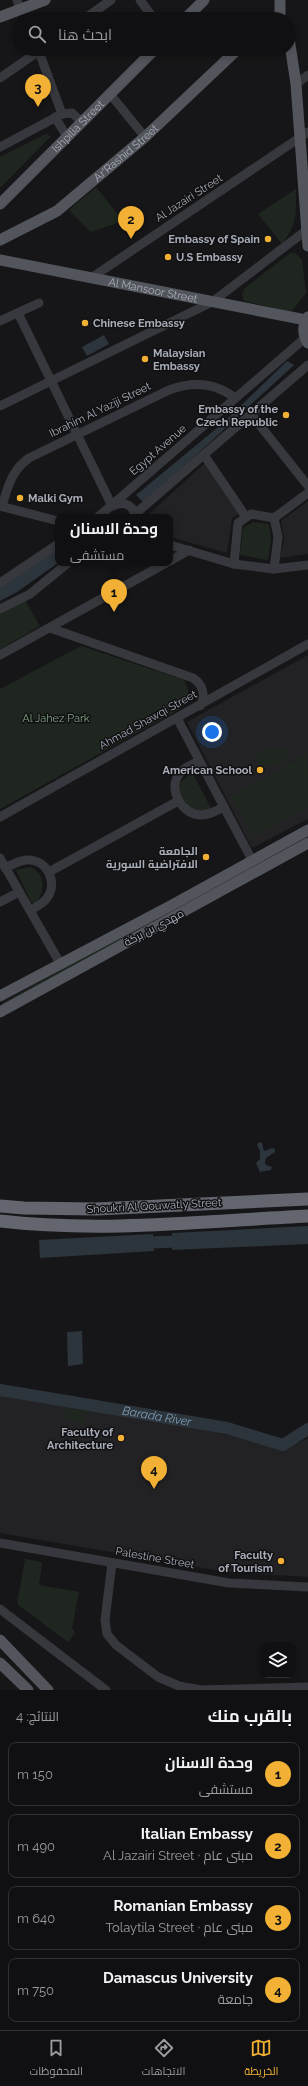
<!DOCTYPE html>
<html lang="ar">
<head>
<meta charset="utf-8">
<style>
	body { margin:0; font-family:Raleway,Cairo,sans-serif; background:#1e1e20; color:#f1f3f6; direction:rtl }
	.controls { position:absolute; right:12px; bottom:12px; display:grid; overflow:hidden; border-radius:8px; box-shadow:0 2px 6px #0003 }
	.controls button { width:36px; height:36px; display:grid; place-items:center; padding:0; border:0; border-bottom:1px solid #303032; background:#101012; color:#f1f3f6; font:20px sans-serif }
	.you { position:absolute; left:212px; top:732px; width:14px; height:14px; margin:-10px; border:3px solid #fff; border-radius:50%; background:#1a73e8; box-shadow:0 0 0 6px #1a73e833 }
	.badge { display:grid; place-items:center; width:26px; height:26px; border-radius:50%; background:#f2b134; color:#111; font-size:13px; font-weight:700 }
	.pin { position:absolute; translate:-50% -33px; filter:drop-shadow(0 1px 2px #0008) }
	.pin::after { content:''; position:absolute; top:21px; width:14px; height:12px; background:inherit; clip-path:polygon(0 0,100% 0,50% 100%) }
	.popup { position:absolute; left:55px; top:514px; width:118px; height:52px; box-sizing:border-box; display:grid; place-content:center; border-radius:8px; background:#101012; filter:drop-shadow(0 1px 3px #0005); font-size:13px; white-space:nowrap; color:#9c9d9f }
	.popup b { font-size:15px; color:#f1f3f6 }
	.popup::after { content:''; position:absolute; left:50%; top:100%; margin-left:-8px; border:8px solid transparent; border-top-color:#101012 }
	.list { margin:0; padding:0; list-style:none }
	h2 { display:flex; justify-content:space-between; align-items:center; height:52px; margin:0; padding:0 16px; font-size:17px }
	h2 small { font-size:13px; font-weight:400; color:#9c9d9f }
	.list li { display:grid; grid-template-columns:26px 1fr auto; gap:12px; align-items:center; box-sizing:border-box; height:64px; margin:0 8px 8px; padding:0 8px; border:1px solid #303032; border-radius:8px }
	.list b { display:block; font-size:15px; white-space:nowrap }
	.list p { margin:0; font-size:13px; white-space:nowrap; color:#9c9d9f }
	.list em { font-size:13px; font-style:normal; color:#9c9d9f }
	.icon { flex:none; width:22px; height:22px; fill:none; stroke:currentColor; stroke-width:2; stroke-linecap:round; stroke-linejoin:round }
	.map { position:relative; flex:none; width:308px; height:1690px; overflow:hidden; direction:ltr }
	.search { position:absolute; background:#101012; box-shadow:0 2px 6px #0003; left:12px; right:12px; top:12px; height:44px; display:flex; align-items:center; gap:10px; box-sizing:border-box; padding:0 14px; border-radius:22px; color:#9c9d9f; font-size:15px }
	.sheet { height:340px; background:#101012 }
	nav { display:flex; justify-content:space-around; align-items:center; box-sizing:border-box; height:56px; border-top:1px solid #303032; background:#101012; font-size:11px; color:#9c9d9f }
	nav a { display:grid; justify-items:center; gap:2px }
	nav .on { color:#f2b134 }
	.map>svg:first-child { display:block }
	.built { fill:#222225 }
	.green { fill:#1e261f }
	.water { fill:#2c353c }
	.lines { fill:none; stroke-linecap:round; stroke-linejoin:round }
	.river { stroke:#2c353c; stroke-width:12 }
	.minor { stroke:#37383d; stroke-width:9 }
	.major { stroke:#53555c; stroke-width:11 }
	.highway { stroke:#63666e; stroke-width:13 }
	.poi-dot { fill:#f2b134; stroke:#111113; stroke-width:1.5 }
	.labels { text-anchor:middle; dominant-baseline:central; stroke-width:3; stroke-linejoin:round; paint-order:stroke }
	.street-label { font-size:11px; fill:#a8adb8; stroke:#111113 }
	.poi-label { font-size:11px; font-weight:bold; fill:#a8adb8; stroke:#111113; text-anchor:end }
	.park-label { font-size:11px; fill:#7fa381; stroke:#111113 }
	.water-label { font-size:12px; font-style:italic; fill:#7f9bb3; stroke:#111113 }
</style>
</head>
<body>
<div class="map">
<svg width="308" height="1690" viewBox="0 0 308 1690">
	<rect width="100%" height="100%" fill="#161618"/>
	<g class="built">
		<polygon points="205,463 239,514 232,518 227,553 170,537 170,517 146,517"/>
		<polygon points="308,501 308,554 280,558 284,539 281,521"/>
		<polygon points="308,655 308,819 252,848 187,722"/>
		<polygon points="0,1393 291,1446 308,1438 308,1577 227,1572 0,1533"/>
	</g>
	<g class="green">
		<polygon points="46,134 51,136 0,188 0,157"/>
		<polygon points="96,187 123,221 91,232 69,210"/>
		<path d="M 296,189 C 296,214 298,223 282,244 L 258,214 Z"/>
		<polygon points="290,253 295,253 302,260 306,293 293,310 288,311 244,301 242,294 245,288"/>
		<polygon points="253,522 269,524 271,539 268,560 240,555 243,528"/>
		<polygon points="25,600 40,626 0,649 0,614"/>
		<polygon points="81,646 184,680 188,690 188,701 180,709 0,809 0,689"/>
		<polygon points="285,746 289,762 260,768 256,752"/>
		<polygon points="307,754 308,807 254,837 231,797"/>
		<polygon points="192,772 212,810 195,812 188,807 179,793 180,783"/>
		<path d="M 31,867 C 46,876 45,890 36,903 L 31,902 L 16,870 Z"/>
		<polygon points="151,919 154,924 5,1005 2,1003"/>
		<polygon points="65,1408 87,1411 85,1423 64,1420"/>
		<polygon points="25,1559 42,1562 39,1585 79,1592 72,1628 75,1633 68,1642 17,1604"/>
	</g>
	<g class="water">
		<polygon points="104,335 109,344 87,356 82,347"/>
		<polygon points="287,361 294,365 144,503 136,495 223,423"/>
		<polygon points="58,547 58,563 17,592 0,601 0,587"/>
		<polygon points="259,1142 262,1143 264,1151 272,1148 275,1149 275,1152 266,1158 265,1162 266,1165 272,1167 271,1170 260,1172 256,1163 260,1159 260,1151 257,1145"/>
		<polygon points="308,1226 308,1244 172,1250 172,1233"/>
		<polygon points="153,1234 154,1251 40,1258 39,1240"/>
		<polygon points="82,1331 83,1364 68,1366 67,1332"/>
	</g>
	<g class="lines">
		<g class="river">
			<polyline points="139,1243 188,1241"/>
			<path id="s1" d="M 0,1390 L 227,1428 L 283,1445 L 308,1429"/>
		</g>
		<g class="minor">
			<polyline points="17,0 20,9"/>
			<polyline points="140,0 154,19"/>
			<polyline points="84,19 111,0"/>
			<polyline points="38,49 62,114"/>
			<polyline points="0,78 42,49"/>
			<polyline points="296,84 308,75"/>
			<polyline points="110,94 145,137"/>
			<polyline points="55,117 67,137"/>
			<polyline points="0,147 62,114 72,113 82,122"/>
			<polyline points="91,278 308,132"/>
			<polyline points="18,313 112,506"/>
			<polyline points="0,321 39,303"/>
			<polyline points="0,406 212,302 308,229"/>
			<polyline points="251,414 308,486"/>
			<polyline points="204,455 246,517"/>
			<polyline points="0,506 58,521"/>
			<path d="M 2,506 C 8,487 11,471 29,458 L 169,390 C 193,381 215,382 235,398"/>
			<path d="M 113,506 C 123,500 134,505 135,517"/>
			<polyline points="135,514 308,365"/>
			<polyline points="98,517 305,338"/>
			<polyline points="274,518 308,493"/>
			<polyline points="170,545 234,564 274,569 308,565"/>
			<polyline points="170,561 189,550"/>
			<polyline points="234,564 238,523 251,514 274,518 278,537 274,569"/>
			<polyline points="0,583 58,544"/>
			<polyline points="0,609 30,594 68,563"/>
			<path d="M 50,628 L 193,678 C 203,685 206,695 200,706"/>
			<polyline points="0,655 166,563"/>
			<polyline points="177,718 252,860"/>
			<path d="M 199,761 C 194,764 187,766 183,770 C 165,785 180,814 200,815 C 209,815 216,811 224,807"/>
			<polyline points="0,817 308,644"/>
			<polyline points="0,858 61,965"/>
			<path d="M 5,868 C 12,865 18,861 26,860 C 46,858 59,882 47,898 C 43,904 36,907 30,910"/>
			<polyline points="49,872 178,801"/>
			<polyline points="0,902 19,892"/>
			<polyline points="0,1543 229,1583 308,1587"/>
			<polyline points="112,1563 105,1620 107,1634 116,1645 158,1677 179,1686 201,1690 308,1687"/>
			<polyline points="0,1609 106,1690"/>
		</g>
		<g class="major">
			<polyline points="0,17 45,0"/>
			<polyline points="280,18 280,0"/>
			<polyline points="185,19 204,0"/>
			<polyline points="289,38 296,84 308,246"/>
			<path id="s2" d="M 0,204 L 155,49"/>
			<path id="s3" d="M 0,240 L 57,211 L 145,137 L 238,49"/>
			<path id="s4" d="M 0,260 L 306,320"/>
			<path d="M 308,317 C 302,326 303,335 308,343"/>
			<polyline points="0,996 172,905 308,830"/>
			<polyline points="0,1012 308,843"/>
			<polyline points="0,1640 48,1690"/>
			<polyline points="0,1663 28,1690"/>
		</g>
		<g class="highway">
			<polyline points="0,1206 24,1208 96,1209 308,1199"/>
			<path d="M 0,1221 C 102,1233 206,1221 308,1216"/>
		</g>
	</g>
	<g class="poi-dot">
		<circle cx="268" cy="239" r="4"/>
		<circle cx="168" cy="257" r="4"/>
		<circle cx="85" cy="323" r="4"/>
		<circle cx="145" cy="359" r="4"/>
		<circle cx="286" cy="415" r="4"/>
		<circle cx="20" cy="498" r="4"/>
		<circle cx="260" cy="770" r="4"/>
		<circle cx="206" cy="857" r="4"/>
		<circle cx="121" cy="1438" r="4"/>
		<circle cx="281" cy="1561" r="4"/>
	</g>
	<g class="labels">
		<g class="street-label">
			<text stroke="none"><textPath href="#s2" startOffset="110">Ishpilia Street</textPath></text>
			<text stroke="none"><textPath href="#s3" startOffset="154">Ar'Rashid Street</textPath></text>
			<text transform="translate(189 198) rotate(-33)">Al Jazairi Street</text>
			<text stroke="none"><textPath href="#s4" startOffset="156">Al Mansoor Street</textPath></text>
			<text transform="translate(100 410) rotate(-26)">Ibrahim Al Yaziji Street</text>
			<text transform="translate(158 450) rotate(-41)">Egypt Avenue</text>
			<text transform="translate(148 720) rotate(-29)">Ahmad Shawqi Street</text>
			<text transform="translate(154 928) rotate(-28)">مهدي بن بركة</text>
			<text transform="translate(154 1206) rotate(-3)">Shoukri Al Qouwatly Street</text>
			<text transform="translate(155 1558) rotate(10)">Palestine Street</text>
		</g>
		<g class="poi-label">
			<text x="260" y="239">Embassy of Spain</text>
			<text x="176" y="257" text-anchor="start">U.S Embassy</text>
			<text x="93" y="323" text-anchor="start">Chinese Embassy</text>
			<text x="153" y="353" text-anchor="start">Malaysian<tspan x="153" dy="13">Embassy</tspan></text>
			<text x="278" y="409">Embassy of the<tspan x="278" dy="13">Czech Republic</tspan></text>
			<text x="28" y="498" text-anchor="start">Malki Gym</text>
			<text x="252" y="770">American School</text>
			<text x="198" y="851">الجامعة<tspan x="198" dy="13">الافتراضية السورية</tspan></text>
			<text x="113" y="1432">Faculty of<tspan x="113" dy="13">Architecture</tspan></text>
			<text x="273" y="1555">Faculty<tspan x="273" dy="13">of Tourism</tspan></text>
		</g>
		<g class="park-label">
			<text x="56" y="718">Al Jahez Park</text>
		</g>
		<g class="water-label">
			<text stroke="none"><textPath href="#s1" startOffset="159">Barada River</textPath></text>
		</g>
	</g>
</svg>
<div class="controls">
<button><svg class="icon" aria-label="layers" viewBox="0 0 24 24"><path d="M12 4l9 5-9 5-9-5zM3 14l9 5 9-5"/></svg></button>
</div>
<div class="you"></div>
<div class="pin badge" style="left:114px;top:612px">1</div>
<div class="popup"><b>وحدة الاسنان</b>مستشفى</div>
<div class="pin badge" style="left:131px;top:239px">2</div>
<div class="pin badge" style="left:38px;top:107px">3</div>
<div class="pin badge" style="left:154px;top:1489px">4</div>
<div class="search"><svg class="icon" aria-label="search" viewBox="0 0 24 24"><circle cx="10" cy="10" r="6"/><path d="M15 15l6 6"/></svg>ابحث هنا</div>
</div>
<section class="sheet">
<h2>بالقرب منك<small>النتائج: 4</small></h2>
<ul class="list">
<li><span class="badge">1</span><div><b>وحدة الاسنان</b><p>مستشفى</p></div><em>150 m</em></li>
<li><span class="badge">2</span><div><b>Italian Embassy</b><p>مبنى عام · Al Jazairi Street</p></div><em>490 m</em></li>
<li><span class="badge">3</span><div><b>Romanian Embassy</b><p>مبنى عام · Tolaytila Street</p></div><em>640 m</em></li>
<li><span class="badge">4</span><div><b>Damascus University</b><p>جامعة</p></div><em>750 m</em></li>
</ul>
</section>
<nav>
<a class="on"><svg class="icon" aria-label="map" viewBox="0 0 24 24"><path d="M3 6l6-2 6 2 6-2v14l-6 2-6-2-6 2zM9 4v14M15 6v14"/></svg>الخريطة</a>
<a><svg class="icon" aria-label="directions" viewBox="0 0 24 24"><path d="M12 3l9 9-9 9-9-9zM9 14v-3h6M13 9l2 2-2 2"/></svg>الاتجاهات</a>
<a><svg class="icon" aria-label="saved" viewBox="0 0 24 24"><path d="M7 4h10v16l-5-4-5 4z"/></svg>المحفوظات</a>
</nav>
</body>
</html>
